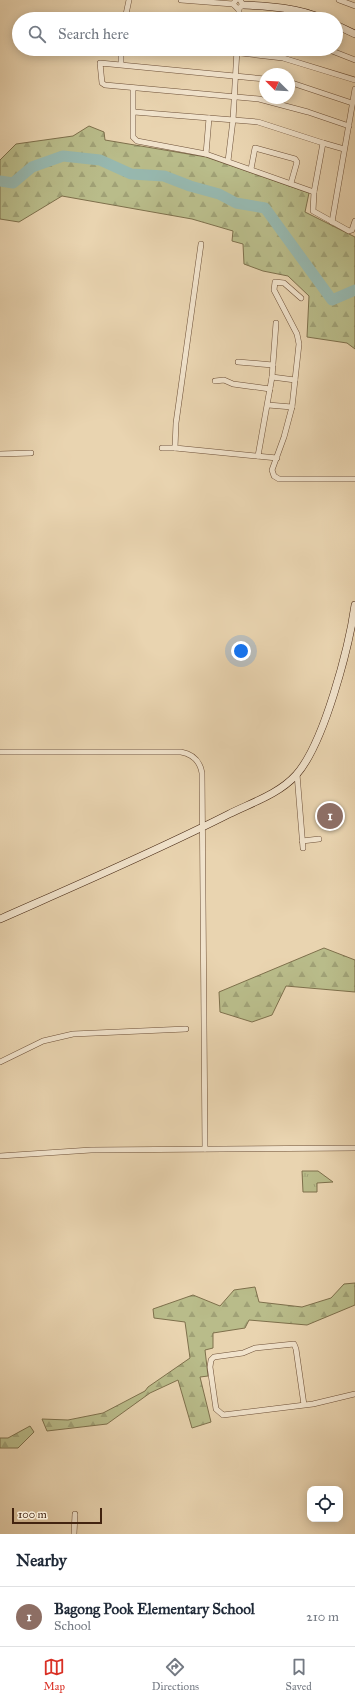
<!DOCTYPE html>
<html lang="en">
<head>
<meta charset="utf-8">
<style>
	body { margin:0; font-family:"IM FELL Great Primer",serif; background:#f6f6f7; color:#1f2937 }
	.controls { position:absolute; right:12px; bottom:12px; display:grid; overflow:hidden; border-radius:8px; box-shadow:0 2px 10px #0003 }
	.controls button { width:36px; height:36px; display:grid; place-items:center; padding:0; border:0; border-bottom:1px solid #e0e1e3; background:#fff; color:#1f2937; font:20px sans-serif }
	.compass { position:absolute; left:259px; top:68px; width:36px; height:36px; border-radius:50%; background:#fff; box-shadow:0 2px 10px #0003; rotate:294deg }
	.scale { position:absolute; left:12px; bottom:10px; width:90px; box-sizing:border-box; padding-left:4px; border:2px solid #42230f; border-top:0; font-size:11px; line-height:14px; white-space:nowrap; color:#42230f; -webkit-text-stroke:3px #f1e3cc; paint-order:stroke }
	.you { position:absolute; left:241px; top:651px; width:14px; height:14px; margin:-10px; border:3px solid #fff; border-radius:50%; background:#1a73e8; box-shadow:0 0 0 6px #1a73e833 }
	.badge { display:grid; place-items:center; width:26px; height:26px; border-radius:50%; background:#d93025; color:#fff; font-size:13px; font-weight:700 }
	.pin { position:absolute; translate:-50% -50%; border:2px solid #fff; box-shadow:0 1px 4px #0006 }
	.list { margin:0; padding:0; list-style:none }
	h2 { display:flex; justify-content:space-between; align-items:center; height:52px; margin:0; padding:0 16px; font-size:17px }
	h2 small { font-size:13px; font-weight:400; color:#747a83 }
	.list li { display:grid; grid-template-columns:26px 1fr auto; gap:12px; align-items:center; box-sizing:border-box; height:60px; padding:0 16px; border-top:1px solid #e0e1e3 }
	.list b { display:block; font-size:15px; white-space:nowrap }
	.list p { margin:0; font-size:13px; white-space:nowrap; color:#747a83 }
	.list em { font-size:13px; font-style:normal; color:#747a83 }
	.icon { flex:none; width:22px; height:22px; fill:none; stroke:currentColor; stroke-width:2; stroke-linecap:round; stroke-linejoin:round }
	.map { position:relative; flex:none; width:355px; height:1534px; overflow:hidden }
	.search { position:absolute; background:#fff; box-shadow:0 2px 10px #0003; left:12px; right:12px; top:12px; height:44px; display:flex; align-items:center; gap:10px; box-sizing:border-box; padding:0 14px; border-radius:22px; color:#747a83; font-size:15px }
	.sheet { height:112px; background:#fff }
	nav { display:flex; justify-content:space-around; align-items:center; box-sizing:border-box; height:56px; border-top:1px solid #e0e1e3; background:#fff; font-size:11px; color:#747a83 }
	nav a { display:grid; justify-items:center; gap:2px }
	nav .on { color:#d93025 }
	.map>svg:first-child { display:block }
	.grass { fill:url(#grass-tufts); stroke:#7e704c }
	.forest { fill:url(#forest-firs); stroke:#7e704c }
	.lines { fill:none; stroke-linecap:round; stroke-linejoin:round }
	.river { stroke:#97b8af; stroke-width:11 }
	.street-casing { stroke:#6c4f37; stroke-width:6 }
	.secondary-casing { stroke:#42230f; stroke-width:8 }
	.street { stroke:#f1e3cc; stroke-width:5 }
	.secondary { stroke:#f1e3cc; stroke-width:7 }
</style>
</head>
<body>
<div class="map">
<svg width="355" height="1534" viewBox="0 0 355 1534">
	<defs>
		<pattern id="grass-tufts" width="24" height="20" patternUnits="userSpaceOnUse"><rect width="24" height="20" fill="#b9bc8a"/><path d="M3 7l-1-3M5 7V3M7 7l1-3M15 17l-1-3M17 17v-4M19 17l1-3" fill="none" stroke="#a0a176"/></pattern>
		<pattern id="forest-firs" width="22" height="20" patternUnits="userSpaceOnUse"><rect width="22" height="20" fill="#b9bc8a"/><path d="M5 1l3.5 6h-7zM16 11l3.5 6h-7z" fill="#a0a176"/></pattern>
	</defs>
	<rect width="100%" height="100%" fill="#e9d4b0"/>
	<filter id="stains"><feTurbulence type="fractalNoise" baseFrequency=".005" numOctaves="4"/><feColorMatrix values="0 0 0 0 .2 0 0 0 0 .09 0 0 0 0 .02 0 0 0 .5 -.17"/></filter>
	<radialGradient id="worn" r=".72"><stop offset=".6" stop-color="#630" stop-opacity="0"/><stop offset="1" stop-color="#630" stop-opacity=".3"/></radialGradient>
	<polygon class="grass" points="302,1171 318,1171 333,1182 317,1183 317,1192 303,1192"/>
	<g class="forest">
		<polygon points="89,126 104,132 105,140 206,157 309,193 305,212 355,237 355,349 347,343 307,337 309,296 288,276 263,271 244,264 243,244 232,241 233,231 192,219 62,196 19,222 0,219 0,160 16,144 73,136"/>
		<polygon points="324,948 355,960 355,992 286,986 272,1015 252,1022 220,1012 219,992"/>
		<polygon points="355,1283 355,1305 307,1325 249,1320 245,1328 213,1333 213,1348 205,1350 208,1376 200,1377 211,1422 192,1428 178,1380 150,1393 107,1424 47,1431 42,1419 68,1420 103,1413 145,1391 148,1387 190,1358 185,1322 154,1318 153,1309 193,1295 220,1306 234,1290 255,1287 259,1302 302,1307 331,1298 344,1284"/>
		<polygon points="30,1426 34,1432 18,1448 0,1448 0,1438 8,1438"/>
	</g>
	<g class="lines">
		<polyline class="river" points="0,181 13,183 32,167 63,156 100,160 131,174 164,176 190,186 219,194 236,203 265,208 332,300 355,290"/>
		<g class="street-casing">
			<g id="street">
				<polyline points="181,0 233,4"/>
				<polyline points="236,0 233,4 238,9 243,5 240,0"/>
				<polyline points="339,0 355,6"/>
				<polyline points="125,19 129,0"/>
				<polyline points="239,19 239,9"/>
				<polyline points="206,49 283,58 355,80"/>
				<polyline points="327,49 355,60"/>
				<polyline points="121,64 121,49"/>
				<polyline points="265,79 100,63 102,83 105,85 259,99 308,112 349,126"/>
				<polyline points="289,82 352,103"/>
				<polyline points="133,88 133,137 137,141 206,154 314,192"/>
				<polyline points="134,112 258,122 323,143 314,192 313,211 349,231 352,230 355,221"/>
				<polyline points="323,143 344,149"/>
				<polyline points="206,154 209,118"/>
				<polyline points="228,161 233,120 237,49"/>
				<polyline points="251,169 255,148 295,159 297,162 291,183"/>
				<polyline points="332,222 355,89"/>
				<polyline points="201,244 176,423 175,448 277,458"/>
				<polyline points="301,298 284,283 275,282 274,290 297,334 299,344 292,407 284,437 272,470 274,476 279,479 355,479"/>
				<polyline points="238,362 273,365"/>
				<polyline points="272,377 295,380"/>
				<polyline points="215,381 224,380 233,384 270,389"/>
				<polyline points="268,405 292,407"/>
				<polyline points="162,448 175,448"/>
				<polyline points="0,454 31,453"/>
				<polyline points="258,456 272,377 276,323"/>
				<path d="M 0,752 L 181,752 C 192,754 200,761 202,773 L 205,1149"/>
				<polyline points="297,774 303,848"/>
				<polyline points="302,841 319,839"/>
				<polyline points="0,1062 43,1041 73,1034 186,1029"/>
				<polyline points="0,1156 91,1150 355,1148"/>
				<polyline points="304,1405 296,1349 294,1344 255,1348 243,1353 214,1357 211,1360 210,1367 216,1409 223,1415 313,1404 355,1394"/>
				<polyline points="74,1534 75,1514"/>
			</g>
		</g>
		<g class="secondary-casing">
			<g id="secondary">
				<path d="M 243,5 C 269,6 299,8 323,19"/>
				<polyline points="336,25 355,34"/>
				<path d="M 0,919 C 77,885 154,852 229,814 C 251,803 279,794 296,775 C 324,744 349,647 355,605"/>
			</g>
		</g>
		<use href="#street" class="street"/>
		<use href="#secondary" class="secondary"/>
	</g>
	<rect width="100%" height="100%" filter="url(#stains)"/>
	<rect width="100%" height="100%" fill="url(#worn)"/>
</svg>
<div class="controls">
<button><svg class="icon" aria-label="locate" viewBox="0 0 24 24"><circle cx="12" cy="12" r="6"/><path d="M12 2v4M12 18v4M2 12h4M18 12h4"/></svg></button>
</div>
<svg class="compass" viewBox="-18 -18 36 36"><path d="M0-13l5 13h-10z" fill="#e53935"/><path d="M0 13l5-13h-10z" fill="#747a83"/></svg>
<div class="scale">100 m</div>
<div class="you"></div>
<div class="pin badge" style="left:330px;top:816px;background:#8d6e63">1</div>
<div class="search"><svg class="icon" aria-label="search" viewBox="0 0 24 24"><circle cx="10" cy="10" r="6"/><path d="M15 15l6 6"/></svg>Search here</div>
</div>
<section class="sheet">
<h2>Nearby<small></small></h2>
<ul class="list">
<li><span class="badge" style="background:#8d6e63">1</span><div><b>Bagong Pook Elementary School</b><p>School</p></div><em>210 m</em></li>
</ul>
</section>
<nav>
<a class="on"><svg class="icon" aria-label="map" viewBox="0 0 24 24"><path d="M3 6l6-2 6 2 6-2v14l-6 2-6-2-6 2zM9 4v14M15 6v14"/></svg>Map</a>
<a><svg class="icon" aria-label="directions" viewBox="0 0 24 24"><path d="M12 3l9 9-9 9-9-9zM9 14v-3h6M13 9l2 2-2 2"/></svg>Directions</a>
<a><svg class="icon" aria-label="saved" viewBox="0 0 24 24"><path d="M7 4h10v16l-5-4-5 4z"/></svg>Saved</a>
</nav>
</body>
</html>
